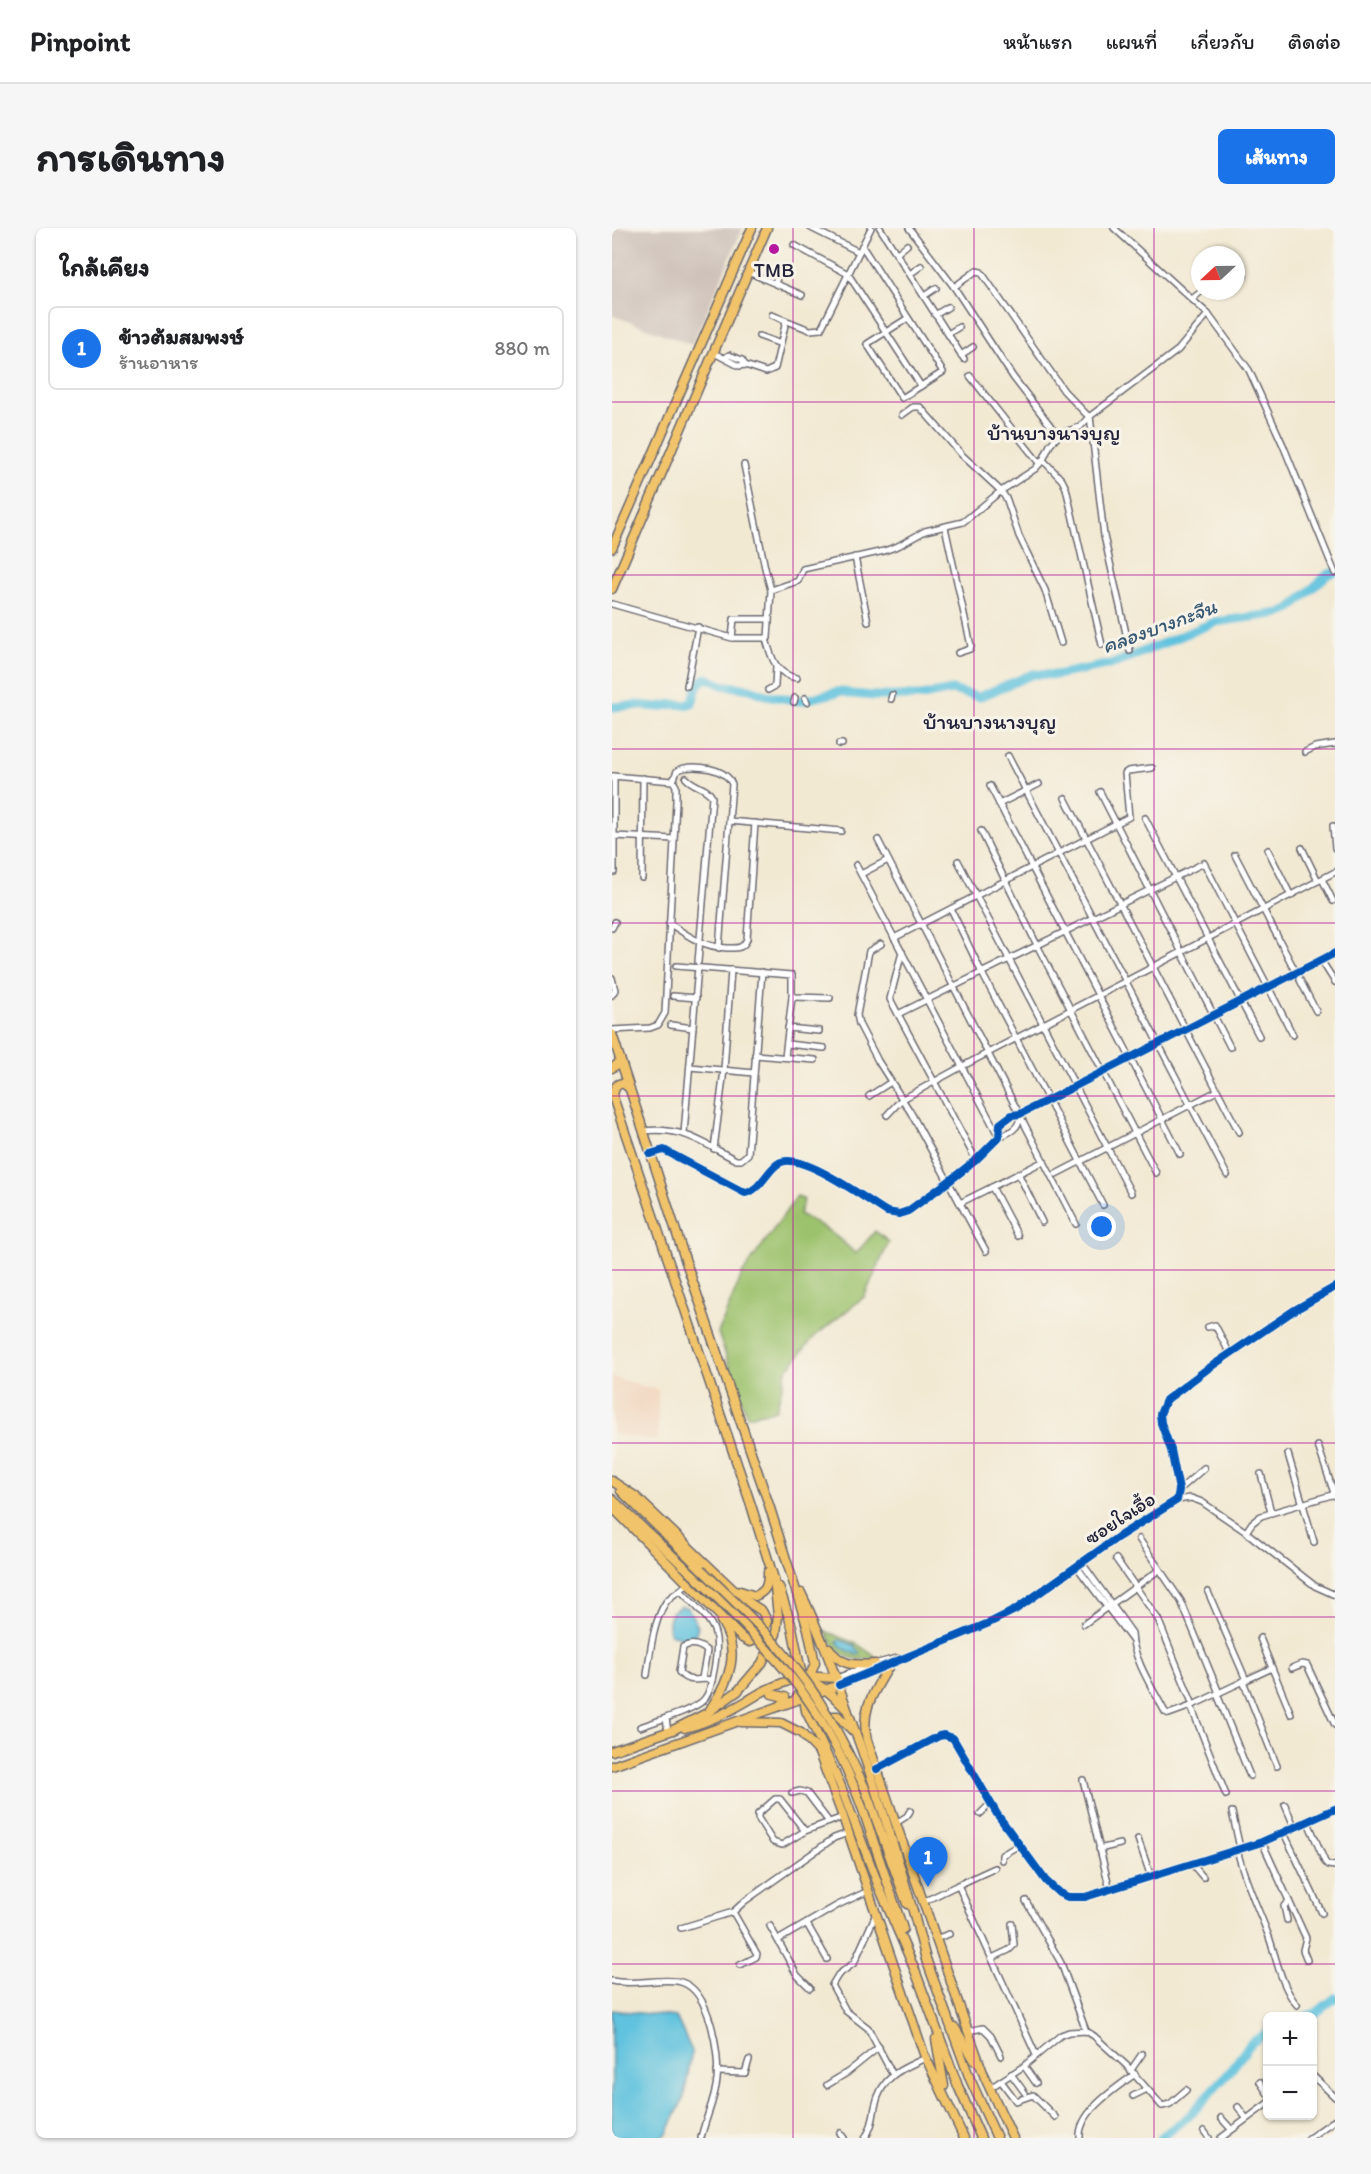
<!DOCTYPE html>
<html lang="th">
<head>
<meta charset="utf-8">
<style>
	body { margin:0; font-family:Itim,"Playpen Sans Thai",sans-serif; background:#f6f6f6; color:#202124 }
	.controls { position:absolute; right:18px; bottom:18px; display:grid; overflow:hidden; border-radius:9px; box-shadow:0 2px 4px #0004 }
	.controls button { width:54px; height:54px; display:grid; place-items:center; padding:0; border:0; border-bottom:2px solid #e0e0e0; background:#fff; color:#202124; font:30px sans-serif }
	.compass { position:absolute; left:579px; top:18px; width:54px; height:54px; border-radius:50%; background:#fff; box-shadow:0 2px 4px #0004; rotate:248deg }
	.you { position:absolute; left:490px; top:999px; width:21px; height:21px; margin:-15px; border:4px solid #fff; border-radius:50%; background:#1a73e8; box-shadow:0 0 0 9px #1a73e833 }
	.badge { display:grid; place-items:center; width:39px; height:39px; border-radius:50%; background:#1a73e8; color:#fff; font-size:20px; font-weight:700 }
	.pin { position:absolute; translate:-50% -50px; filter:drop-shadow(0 2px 3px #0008) }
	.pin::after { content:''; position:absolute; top:32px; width:21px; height:18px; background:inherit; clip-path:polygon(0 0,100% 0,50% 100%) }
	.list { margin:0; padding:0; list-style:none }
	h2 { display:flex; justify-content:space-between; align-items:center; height:78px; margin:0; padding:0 24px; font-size:26px }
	h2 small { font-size:20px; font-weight:400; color:#757577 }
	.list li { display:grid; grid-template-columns:39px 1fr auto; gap:18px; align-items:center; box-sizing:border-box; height:84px; margin:0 12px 12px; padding:0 12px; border:2px solid #e0e0e0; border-radius:9px }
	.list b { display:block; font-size:22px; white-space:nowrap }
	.list p { margin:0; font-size:20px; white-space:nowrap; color:#757577 }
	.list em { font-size:20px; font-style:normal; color:#757577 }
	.map { position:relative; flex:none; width:723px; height:1910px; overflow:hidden; border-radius:9px }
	header { display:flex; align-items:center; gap:36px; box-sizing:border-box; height:84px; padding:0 30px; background:#fff; border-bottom:2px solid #e0e0e0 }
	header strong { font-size:28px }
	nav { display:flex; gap:33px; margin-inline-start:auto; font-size:21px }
	.intro { display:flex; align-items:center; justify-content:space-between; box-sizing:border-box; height:144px; padding:0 36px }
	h1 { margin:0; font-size:42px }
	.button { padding:15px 27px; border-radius:9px; background:#1a73e8; color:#fff; font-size:21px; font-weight:700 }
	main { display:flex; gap:36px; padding:0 36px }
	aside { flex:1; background:#fff; border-radius:9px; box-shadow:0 2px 4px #0004 }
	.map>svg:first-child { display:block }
	.built { fill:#f1d5bd }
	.industrial { fill:#cec1ba }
	.green { fill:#9dc26d; stroke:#607254; stroke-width:1.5 }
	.water { fill:#60c2de; stroke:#41728c; stroke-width:1.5 }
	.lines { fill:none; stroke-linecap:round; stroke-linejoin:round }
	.river { stroke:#60c2de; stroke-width:9 }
	.minor-casing { stroke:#6b6870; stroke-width:8 }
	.primary-casing { stroke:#6b6870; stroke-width:11 }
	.minor { stroke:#fff; stroke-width:5 }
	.primary { stroke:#f1c36a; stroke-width:8 }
	.primary-bridge-casing { stroke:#6b6870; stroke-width:11; stroke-linecap:butt }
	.primary-bridge { stroke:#f1c36a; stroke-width:8 }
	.cycleway-casing { stroke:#f7f3e8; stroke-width:11 }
	.cycleway { stroke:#0057b8; stroke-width:8 }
	.grid { fill:none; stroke:#b5179e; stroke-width:1.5; stroke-opacity:0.55 }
	.poi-dot { fill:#b5179e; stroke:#f7f3e8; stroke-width:2 }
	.labels { text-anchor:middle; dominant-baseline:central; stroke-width:6; stroke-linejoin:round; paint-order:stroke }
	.poi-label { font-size:20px; fill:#22223b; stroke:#f7f3e8 }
	.street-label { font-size:20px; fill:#22223b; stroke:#f7f3e8 }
	.water-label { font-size:21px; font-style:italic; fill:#385a74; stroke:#f7f3e8 }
	.quarter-label { font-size:22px; fill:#22223b; stroke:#f7f3e8 }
</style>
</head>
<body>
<header>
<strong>Pinpoint</strong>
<nav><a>หน้าแรก</a><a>แผนที่</a><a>เกี่ยวกับ</a><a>ติดต่อ</a></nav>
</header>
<div class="intro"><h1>การเดินทาง</h1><a class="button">เส้นทาง</a></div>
<main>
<aside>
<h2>ใกล้เคียง<small></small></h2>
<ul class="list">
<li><span class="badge">1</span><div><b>ข้าวต้มสมพงษ์</b><p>ร้านอาหาร</p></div><em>880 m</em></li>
</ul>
</aside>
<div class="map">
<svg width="723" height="1910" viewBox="0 0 723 1910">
	<rect width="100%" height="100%" fill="#f7f3e8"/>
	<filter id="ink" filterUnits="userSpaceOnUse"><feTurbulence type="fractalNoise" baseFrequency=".0167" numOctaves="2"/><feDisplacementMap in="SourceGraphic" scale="12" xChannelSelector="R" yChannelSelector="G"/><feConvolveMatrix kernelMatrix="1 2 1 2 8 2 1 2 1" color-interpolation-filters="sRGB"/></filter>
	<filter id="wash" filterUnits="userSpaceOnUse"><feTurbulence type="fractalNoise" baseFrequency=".008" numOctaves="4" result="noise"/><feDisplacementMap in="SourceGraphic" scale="24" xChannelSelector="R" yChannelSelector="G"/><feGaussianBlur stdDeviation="1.35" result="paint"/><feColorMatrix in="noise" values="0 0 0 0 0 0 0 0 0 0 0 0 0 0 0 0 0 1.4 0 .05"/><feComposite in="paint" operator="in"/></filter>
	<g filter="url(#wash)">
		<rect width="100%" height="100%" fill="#f2e9d3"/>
		<polygon class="built" points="0,1149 46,1162 46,1213 0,1206"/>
		<polygon class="industrial" points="0,0 131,0 80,117 0,87"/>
		<g class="green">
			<path d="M 185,968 L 192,972 L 187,986 C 209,996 227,1009 244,1026 L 263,1003 L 277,1014 L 252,1069 L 202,1109 L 174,1143 L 164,1182 L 135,1188 L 106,1105 L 130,1046 Z"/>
			<path d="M 213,1403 L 245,1416 L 266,1431 C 235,1433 228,1430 213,1403 Z"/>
		</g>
		<g class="water">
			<polygon points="69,1378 76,1380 86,1399 82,1409 70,1411 68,1409 58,1406 56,1401 59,1384"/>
			<path d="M 228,1412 L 242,1417 L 249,1425 L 246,1427 C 238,1424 230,1421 225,1414 Z"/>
			<polygon points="0,1782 64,1789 80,1823 72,1869 55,1905 50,1910 0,1910"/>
		</g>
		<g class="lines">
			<g class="river">
				<path d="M 0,479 L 26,477 L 46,479 L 61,476 L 74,477 L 80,475 C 84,465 84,453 95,450 L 110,457 L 138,461 L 154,467 L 188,473 L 230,463 L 239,466 L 262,468 L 310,468 L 340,462 L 367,469 L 421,446 L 444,447 L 504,435 L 603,394 L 668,385 L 679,380 L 716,346 L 723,344"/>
				<polyline points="694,1788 704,1785 723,1770"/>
				<polyline points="548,1910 577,1888 615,1847 639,1815 656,1804"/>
			</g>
		</g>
	</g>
	<g filter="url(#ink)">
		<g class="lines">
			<g class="minor-casing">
				<g id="minor">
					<polyline points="199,0 247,24"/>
					<polyline points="268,0 352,131"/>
					<polyline points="297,0 342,59 401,149 441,201 449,205"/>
					<polyline points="502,0 596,86 637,142 671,217 723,345"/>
					<polyline points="182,17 236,46 309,158"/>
					<polyline points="250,18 331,144 290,170 255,116 296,90"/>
					<polyline points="284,26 295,17"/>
					<polyline points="136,44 190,67"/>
					<polyline points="298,46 309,38"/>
					<polyline points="624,51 632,48"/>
					<polyline points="163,55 169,40"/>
					<polyline points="342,59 364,43 369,44 452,163 477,189"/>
					<polyline points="312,68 324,60"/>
					<polyline points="580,71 590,63"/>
					<polyline points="160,87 198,102 209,101 259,0"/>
					<polyline points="323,87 336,79"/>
					<polyline points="336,106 347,99"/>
					<polyline points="147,108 169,116"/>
					<polyline points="102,125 127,138 133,137 130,132 117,127 113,130"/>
					<polyline points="349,127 361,119"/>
					<polyline points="133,137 154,144 163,140 174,93"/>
					<polyline points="358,148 427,235"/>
					<polyline points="290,187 301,179 308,179 350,227 389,263 395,272 407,308 433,362 449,415"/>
					<polyline points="478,188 492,308 518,423"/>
					<polyline points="431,232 450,252 454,260 490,417"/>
					<polyline points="333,299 359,418 358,421 346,425"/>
					<polyline points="243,329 256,394"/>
					<polyline points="159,362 186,353 191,341 272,323 286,318 313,303 351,294 389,263 423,241 431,232 438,217 449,205 468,199 477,189 566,122 596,86"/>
					<polyline points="0,376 120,410 156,410 159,362 153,340 132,237"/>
					<polyline points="120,410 122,391 156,391"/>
					<path d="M 154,411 C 159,429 164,447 185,450"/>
					<polyline points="75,458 86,399"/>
					<polyline points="156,462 163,458 164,438"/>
					<polyline points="193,470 195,474"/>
					<polyline points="279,471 280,467"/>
					<polyline points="182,474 183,470"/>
					<polyline points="227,516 230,516"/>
					<polyline points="693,524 703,519 723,516"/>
					<polyline points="396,528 615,947"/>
					<polyline points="0,548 61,553 64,558 64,574 53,785 46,797 38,800 0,802"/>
					<polyline points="2,548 2,644"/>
					<path d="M 74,550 C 82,559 95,559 100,569 L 86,734"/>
					<path d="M 61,553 L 65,543 C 76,536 104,539 114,548 C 116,549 119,554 120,556 L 107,720"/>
					<polyline points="378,558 568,926"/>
					<polyline points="488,564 618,819"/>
					<polyline points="453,570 627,904"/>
					<polyline points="387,576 427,556"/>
					<polyline points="533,590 647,808"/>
					<polyline points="117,593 229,603"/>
					<polyline points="721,598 723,620"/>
					<polyline points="369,603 425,717 544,945"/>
					<polyline points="2,608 62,611"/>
					<polyline points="266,612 464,996"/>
					<polyline points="690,620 706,653"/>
					<polyline points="656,622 679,668"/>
					<polyline points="623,627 704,783"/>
					<polyline points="346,633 519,965"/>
					<path d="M 244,637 L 387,909 C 397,905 408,900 408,888"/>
					<polyline points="249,646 276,632"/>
					<polyline points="30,650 31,550"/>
					<polyline points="710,651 721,673"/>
					<polyline points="339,681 370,745 491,977"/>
					<path d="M 57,695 C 76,708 91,719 115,720 C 125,720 131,721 135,711 L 143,595"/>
					<polyline points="0,700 3,694"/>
					<polyline points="282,710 517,589 513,545 516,543 540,540"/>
					<polyline points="269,716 257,723 245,787 247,796 266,833 299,885 374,1023"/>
					<polyline points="290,724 278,771 364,932"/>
					<polyline points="709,732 723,754"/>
					<polyline points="64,738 180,747 180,769 173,829"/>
					<polyline points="0,750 3,762 0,767"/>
					<polyline points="61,768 84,770"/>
					<polyline points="180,769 218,770"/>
					<polyline points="286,786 592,635 681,807"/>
					<polyline points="59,797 81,800"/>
					<polyline points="176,800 207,803"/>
					<polyline points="175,816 212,820"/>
					<polyline points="143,827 203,832"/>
					<polyline points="78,839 142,845"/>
					<polyline points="257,868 279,854"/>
					<polyline points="275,887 289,872 349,839 723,644"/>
					<path d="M 31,903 C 70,898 91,915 124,932 L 129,932 L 136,926 L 150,744"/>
					<polyline points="72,905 86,739"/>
					<polyline points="102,921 112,842 119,742"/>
					<path d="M 38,926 L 52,922 L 133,965 C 148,963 155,942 167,935 C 188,922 255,972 275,984 L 287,986 L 296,983 L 336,954 L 364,932 L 387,909 L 388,896 L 400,887 L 408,886 L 436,872 L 723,725"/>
					<polyline points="406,945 430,994"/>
					<polyline points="444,946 605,863"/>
					<polyline points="380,959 406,1008"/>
					<polyline points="348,975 432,933"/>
					<polyline points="596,1099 603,1097 618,1126"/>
					<polyline points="706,1218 723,1268"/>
					<polyline points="676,1226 702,1314"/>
					<polyline points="649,1246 659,1284"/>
					<polyline points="567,1262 592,1240"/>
					<polyline points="565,1272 579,1270 590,1274 634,1304 703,1358 723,1367"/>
					<polyline points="634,1304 640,1295 649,1288 723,1266"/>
					<polyline points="527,1311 569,1373 607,1465"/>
					<polyline points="504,1331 546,1391 581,1477"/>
					<path d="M 470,1335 L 520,1405 C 520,1429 542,1463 553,1484 L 557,1486 L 579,1478 L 634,1452 L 596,1364"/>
					<polyline points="465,1339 520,1412"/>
					<polyline points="472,1396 547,1342"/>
					<polyline points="648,1410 660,1440"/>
					<polyline points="262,1436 285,1430"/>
					<polyline points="680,1440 690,1436 695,1437 723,1497"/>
					<path d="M 35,1447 C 38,1425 41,1394 54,1374 C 59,1367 69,1363 75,1356"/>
					<path d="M 90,1450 L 95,1423 C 88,1417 80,1414 71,1419 L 67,1444 C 77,1457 86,1449 100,1452"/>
					<polyline points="225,1450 253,1439"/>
					<polyline points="634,1452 660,1440 679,1486"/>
					<polyline points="631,1453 665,1538"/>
					<polyline points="227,1457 377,1395 403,1382 506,1309 565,1272 567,1262 559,1222 549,1195 548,1186 554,1172 594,1142 681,1083 723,1059"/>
					<polyline points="605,1466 638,1548"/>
					<polyline points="579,1478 614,1567"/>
					<polyline points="28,1499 54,1490"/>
					<path d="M 56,1504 L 54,1490 C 65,1486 78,1482 88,1475 C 97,1469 99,1457 101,1447 C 111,1399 101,1396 69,1363"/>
					<polyline points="265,1541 327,1508 332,1507 341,1510 385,1586 434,1653 447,1665 456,1669 473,1669 650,1614 723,1581"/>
					<polyline points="471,1552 498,1662"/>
					<polyline points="180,1565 188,1563 195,1565 217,1594"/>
					<polyline points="673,1577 683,1600"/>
					<polyline points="620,1584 628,1620"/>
					<polyline points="368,1586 378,1576"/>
					<polyline points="696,1594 713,1634 716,1637 723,1638"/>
					<polyline points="284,1595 295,1588 298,1583"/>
					<polyline points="193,1603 168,1571 163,1571 146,1586 146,1590 161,1614 170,1617 193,1603 231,1589"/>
					<polyline points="672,1605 710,1685"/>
					<polyline points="526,1611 539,1649"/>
					<polyline points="650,1614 694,1710 691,1722 695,1732"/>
					<polyline points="487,1621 508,1616"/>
					<path d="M 625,1621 C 632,1653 646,1679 657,1709 C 665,1732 669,1758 685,1777"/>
					<polyline points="390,1632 390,1627 407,1617"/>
					<polyline points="580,1636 591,1649"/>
					<polyline points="383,1640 346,1657 424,1827"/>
					<polyline points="414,1673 449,1735 474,1803"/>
					<polyline points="311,1674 346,1657"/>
					<polyline points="121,1684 145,1726 144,1729 128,1737"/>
					<polyline points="264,1686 242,1735 226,1747 220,1757 234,1783 256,1800 281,1847"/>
					<polyline points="675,1692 672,1678 677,1673"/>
					<polyline points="195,1696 215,1731"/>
					<polyline points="158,1698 185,1747 198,1760"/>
					<polyline points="69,1700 121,1684 133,1673 222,1610 236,1605"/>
					<polyline points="323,1711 337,1706"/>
					<polyline points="166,1712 226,1677 256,1663"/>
					<polyline points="380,1730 397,1722 402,1717 400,1696"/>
					<path d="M 0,1753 C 22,1758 52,1749 69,1754 C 98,1762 108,1826 105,1852 C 103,1872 93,1891 89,1910"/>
					<polyline points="356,1803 371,1800 379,1808 389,1828"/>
					<polyline points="412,1838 424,1855"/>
					<polyline points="519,1842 530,1826"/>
					<polyline points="105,1844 133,1845 137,1832"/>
					<polyline points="399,1846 413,1865"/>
					<polyline points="700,1847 723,1869"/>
					<polyline points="389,1853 404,1873 421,1867 443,1889"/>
					<polyline points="648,1854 656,1866"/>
					<polyline points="215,1857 236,1844 267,1819"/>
					<polyline points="378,1860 412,1838 449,1807 457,1804 474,1803 482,1808 514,1837 550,1878 558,1876 574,1862"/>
					<polyline points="521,1868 535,1861"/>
					<polyline points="626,1879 634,1890"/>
					<polyline points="609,1890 619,1901"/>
					<polyline points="592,1903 597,1910"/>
					<polyline points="228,1905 232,1910"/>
					<path d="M 253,1910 C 260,1900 261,1890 263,1879 C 269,1849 288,1841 314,1830"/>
					<path d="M 468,1910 C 466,1884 504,1860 523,1846"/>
					<polyline points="609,1910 656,1875"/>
					<polyline points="697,1910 723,1892"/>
				</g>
			</g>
			<g class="primary-casing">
				<g id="primary">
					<polyline points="0,320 140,0"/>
					<polyline points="0,361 155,0"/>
					<polyline points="0,806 73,1031 157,1277 196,1401 203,1435 196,1453 183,1472"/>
					<polyline points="0,840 6,836 8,831"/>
					<polyline points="0,866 139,1277 162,1351 166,1388 164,1406 150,1435 126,1463 95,1485 61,1502 0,1523"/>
					<path d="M 1,868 C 2,861 4,854 12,856 L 17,860"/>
					<polyline points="0,1253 23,1268 131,1371 150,1383 155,1393 149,1410 138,1414 130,1410 0,1279"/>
					<polyline points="9,1263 89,1341"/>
					<polyline points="0,1271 93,1358"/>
					<polyline points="167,1359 180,1399 190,1448"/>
					<path d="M 128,1363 L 143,1368 C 155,1363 156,1356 156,1344"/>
					<path d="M 189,1365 C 208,1404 222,1444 236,1484 C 267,1567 293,1650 315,1735"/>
					<path d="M 217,1420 C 229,1439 243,1437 263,1436"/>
					<path d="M 278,1436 C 263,1463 248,1480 255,1512 L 356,1803 L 373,1850 L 401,1910"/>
					<path d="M 192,1453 C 210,1454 223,1470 235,1482"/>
					<polyline points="191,1464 194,1483 199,1493 228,1556 267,1659 302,1740"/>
					<polyline points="160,1466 173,1469 172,1474 169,1477"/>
					<path d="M 99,1480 C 118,1452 129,1423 109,1393"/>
					<polyline points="211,1490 216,1488 226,1488 242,1504"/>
					<polyline points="128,1494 169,1495 189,1505 209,1526"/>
					<path d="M 73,1500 C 100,1493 122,1481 145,1467 C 157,1459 172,1455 184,1450 L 190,1448 L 225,1450"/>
					<polyline points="206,1522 231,1589 312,1826 352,1910"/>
					<polyline points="0,1538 227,1457"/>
					<polyline points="252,1558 295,1676"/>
					<polyline points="250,1579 291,1701"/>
					<polyline points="314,1731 358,1851 385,1910"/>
					<polyline points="301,1737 346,1858 369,1910"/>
					<polyline points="343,1800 363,1833"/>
					<polyline points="324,1811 332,1858"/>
				</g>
			</g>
			<use href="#minor" class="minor"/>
			<use href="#primary" class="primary"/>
			<g class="primary-bridge-casing">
				<g id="primary-bridge">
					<path d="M 89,1341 C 122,1373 157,1405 185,1442 C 213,1477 233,1517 252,1558"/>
					<path d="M 93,1358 C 124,1388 155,1419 182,1453 C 211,1490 234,1536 250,1579"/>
				</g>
			</g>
			<use href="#primary-bridge" class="primary-bridge"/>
			<g class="cycleway-casing">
				<g id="cycleway">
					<path d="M 38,926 L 52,922 L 133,965 C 148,963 155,942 167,935 C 188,922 255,972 275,984 L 287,986 L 296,983 L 336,954 L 364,932 L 387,909 L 388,896 L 400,887 L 408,886 L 436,872 L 723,725"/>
					<polyline points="227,1457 377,1395 403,1382 506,1309 565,1272 567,1262 559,1222 549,1195 548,1186 554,1172 594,1142 681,1083 723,1059"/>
					<polyline points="265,1541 327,1508 332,1507 341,1510 385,1586 434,1653 447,1665 456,1669 473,1669 650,1614 723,1581"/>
				</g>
			</g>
			<use href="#cycleway" class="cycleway"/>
		</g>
	</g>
	<path class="grid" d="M 181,0 L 181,1910M 362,0 L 362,1910M 542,0 L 542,1910M 0,174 L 723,174M 0,347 L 723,347M 0,521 L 723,521M 0,695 L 723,695M 0,868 L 723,868M 0,1042 L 723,1042M 0,1215 L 723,1215M 0,1389 L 723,1389M 0,1563 L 723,1563M 0,1736 L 723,1736"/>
	<circle class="poi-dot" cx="162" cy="21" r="6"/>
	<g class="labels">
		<g class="poi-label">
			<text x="162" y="42">TMB</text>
		</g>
		<g class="street-label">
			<text transform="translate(508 1290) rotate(-33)">ซอยใจเอื้อ</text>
		</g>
		<g class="water-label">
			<text transform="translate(547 398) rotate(-20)">คลองบางกะจีน</text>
		</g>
		<g class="quarter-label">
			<text x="442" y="204">บ้านบางนางบุญ</text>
			<text x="378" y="493">บ้านบางนางบุญ</text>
		</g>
	</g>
</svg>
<div class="controls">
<button>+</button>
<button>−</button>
</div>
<svg class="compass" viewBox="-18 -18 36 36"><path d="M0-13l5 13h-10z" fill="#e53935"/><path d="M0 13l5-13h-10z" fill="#757577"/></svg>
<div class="you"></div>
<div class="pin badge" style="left:316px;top:1659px">1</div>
</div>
</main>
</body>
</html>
